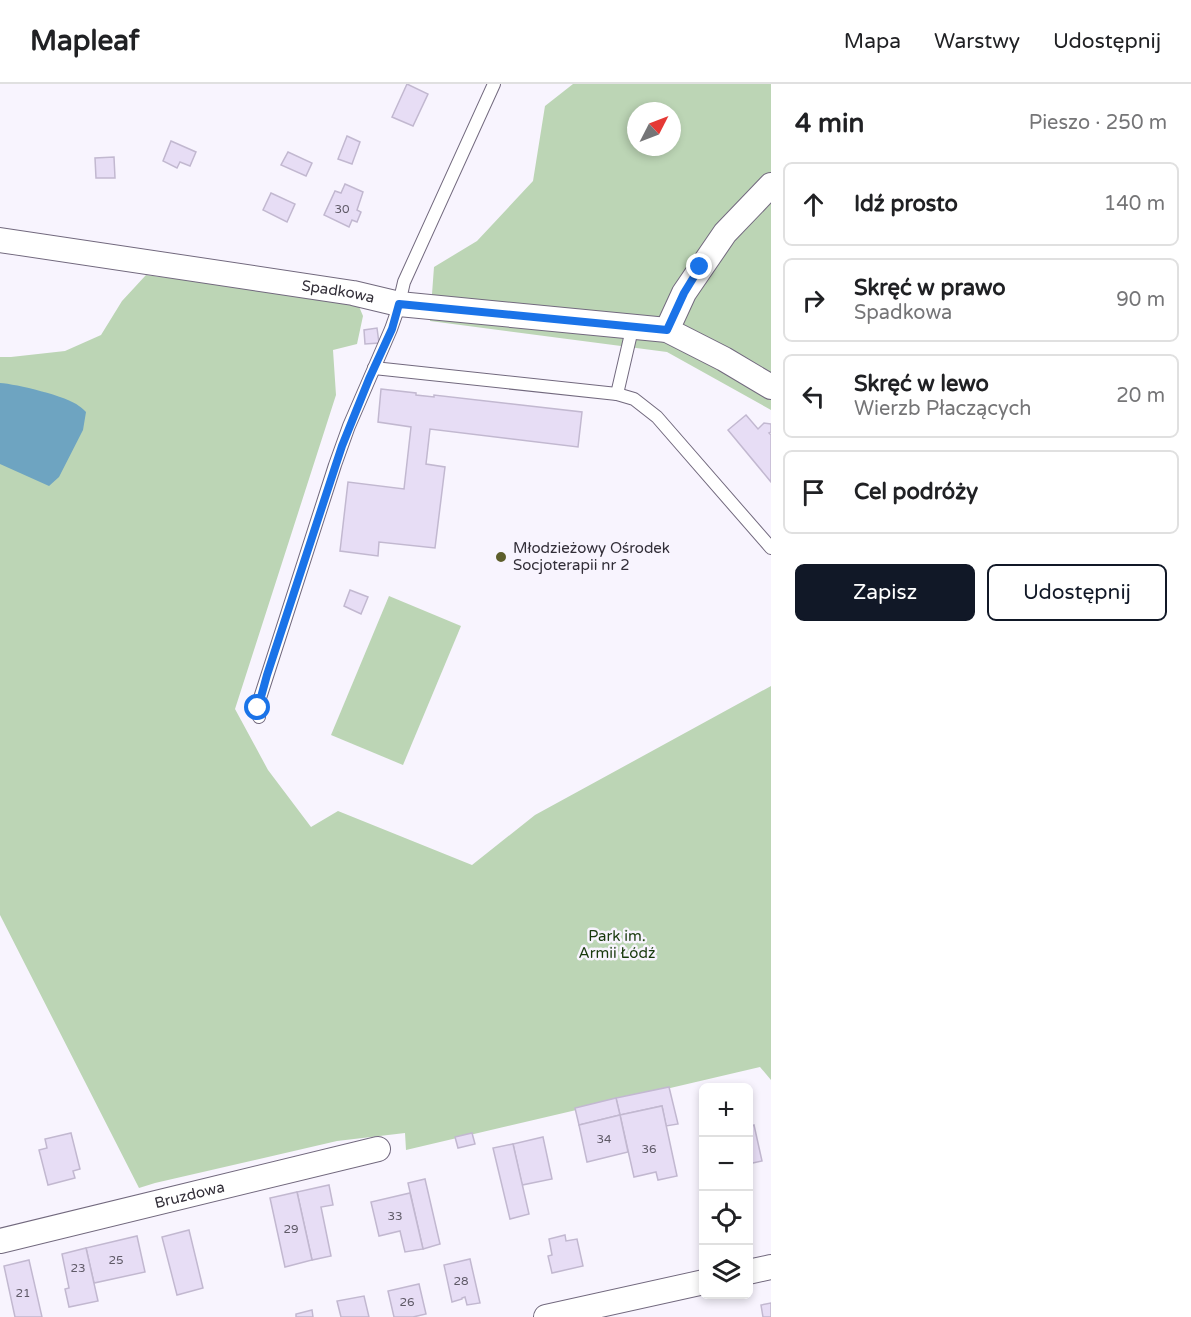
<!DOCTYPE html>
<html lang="pl">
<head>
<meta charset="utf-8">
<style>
	body { margin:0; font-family:"Varela Round",sans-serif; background:#f6f6f6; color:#202124 }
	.controls { position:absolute; right:18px; bottom:18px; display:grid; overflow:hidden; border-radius:9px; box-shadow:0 3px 9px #0003 }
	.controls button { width:54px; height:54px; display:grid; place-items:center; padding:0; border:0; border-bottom:2px solid #e0e0e0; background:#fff; color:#202124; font:30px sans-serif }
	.compass { position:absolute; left:627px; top:18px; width:54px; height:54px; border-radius:50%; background:#fff; box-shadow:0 3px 9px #0003; rotate:48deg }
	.stop { position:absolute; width:18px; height:18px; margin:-14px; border:4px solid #1a73e8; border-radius:50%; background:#fff }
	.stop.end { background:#1a73e8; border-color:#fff; box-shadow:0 2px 6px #0008 }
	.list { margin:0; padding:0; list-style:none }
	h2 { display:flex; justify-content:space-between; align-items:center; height:78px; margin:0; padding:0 24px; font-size:26px }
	h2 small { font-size:20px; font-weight:400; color:#757577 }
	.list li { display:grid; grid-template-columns:39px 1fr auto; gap:18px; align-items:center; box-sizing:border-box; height:84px; margin:0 12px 12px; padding:0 12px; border:2px solid #e0e0e0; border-radius:9px }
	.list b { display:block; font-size:22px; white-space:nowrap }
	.list p { margin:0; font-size:20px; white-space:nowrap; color:#757577 }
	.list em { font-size:20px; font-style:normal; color:#757577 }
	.actions { display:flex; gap:12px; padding:18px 24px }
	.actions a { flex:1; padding:14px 0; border:2px solid #111827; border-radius:9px; text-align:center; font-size:21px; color:#111827 }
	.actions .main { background:#111827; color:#fff }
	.icon { flex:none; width:33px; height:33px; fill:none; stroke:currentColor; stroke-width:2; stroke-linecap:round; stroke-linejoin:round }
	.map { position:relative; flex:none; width:771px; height:1233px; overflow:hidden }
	header { display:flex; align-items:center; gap:36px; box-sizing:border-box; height:84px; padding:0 30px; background:#fff; border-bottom:2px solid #e0e0e0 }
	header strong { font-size:28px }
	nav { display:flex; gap:33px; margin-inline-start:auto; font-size:21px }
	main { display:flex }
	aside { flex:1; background:#fff }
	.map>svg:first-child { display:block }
	.green { fill:#bcd5b5; fill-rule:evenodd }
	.water { fill:#6ea4c1 }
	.building { fill:#e7ddf5; stroke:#c2b8d0; stroke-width:1.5 }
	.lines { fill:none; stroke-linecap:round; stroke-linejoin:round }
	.lane-casing { stroke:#72697e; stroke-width:14 }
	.street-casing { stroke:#72697e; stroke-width:26 }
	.lane { stroke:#fff; stroke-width:12 }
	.street { stroke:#fff; stroke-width:24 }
	.route { stroke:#1a73e8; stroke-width:8 }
	.poi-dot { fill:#5d5e2b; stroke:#f8f4fe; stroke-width:2 }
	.labels { text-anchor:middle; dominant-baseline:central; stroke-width:5; stroke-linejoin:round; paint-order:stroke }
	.number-label { font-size:12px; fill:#5f5a67 }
	.street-label { font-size:15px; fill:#322e38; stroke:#f8f4fe }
	.poi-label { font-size:15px; fill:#322e38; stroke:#f8f4fe; text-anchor:start }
	.park-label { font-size:15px; fill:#18390c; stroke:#f8f4fe }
</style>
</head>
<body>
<header>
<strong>Mapleaf</strong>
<nav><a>Mapa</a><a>Warstwy</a><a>Udostępnij</a></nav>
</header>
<main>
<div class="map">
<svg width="771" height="1233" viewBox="0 0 771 1233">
	<rect width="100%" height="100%" fill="#f8f4fe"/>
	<g class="green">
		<path d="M 573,0 L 771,0 L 771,326 L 667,268 L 430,237 L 434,183 L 477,157 L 533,97 L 545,22 ZM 636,27 L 672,27 L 672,63 L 636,63 Z"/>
		<polygon points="146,191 326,214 358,220 363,232 357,260 333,266 336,311 235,625 268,686 311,743 338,727 472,781 535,731 771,602 771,996 760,983 406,1066 405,1049 337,1057 155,1099 139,1104 0,831 0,273 11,273 65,267 101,251 122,217"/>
		<polygon points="389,512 461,542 403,681 331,651"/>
	</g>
	<path class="water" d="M 0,299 C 16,300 67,312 79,322 C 82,324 84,326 86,328 L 83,346 L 59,393 L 49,402 L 0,380 Z"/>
	<g class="building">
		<polygon points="407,0 428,10 413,42 392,33"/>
		<polygon points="347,52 360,58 352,80 338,75"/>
		<polygon points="171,57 196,68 190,82 180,78 177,84 163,77"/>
		<polygon points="288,68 312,79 306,92 281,81"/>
		<polygon points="114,73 115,94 96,94 95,74"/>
		<polygon points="345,100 363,108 357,126 361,128 357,138 352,136 349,143 324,131 335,107 341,109"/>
		<polygon points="271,109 295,120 287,138 263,126"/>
		<polygon points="377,244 379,259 365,260 364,246"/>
		<polygon points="381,305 416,309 416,311 434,313 434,311 582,328 578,363 430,345 426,380 445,383 435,464 379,458 378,472 340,467 348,398 404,405 411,343 378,338"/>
		<polygon points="746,331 758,345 764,339 771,340 771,348 769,349 771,351 771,398 728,346"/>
		<polygon points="350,506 368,513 361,530 344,522"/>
		<polygon points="669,1003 678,1040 666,1042 662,1022 620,1031 616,1014"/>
		<polygon points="616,1014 620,1031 579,1041 575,1024"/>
		<polygon points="662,1022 677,1092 658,1096 656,1088 634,1093 620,1031"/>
		<polygon points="620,1031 628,1068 587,1078 579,1041"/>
		<polygon points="754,1041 762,1077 748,1080 748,1043"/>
		<polygon points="71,1049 80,1085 73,1087 75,1094 48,1101 39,1066 47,1064 45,1055"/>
		<polygon points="472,1049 475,1060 458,1064 455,1053"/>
		<polygon points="543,1053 552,1095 522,1101 513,1060"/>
		<polygon points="513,1060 529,1130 510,1135 493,1064"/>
		<polygon points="425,1095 440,1160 423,1165 408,1099"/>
		<polygon points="329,1101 333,1121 321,1123 331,1172 312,1176 297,1108"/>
		<polygon points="297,1108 312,1176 285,1183 270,1114"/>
		<polygon points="410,1109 423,1165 405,1168 400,1147 379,1152 371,1118"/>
		<polygon points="189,1146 203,1204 177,1211 162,1153"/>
		<polygon points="565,1151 566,1157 577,1155 583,1182 552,1189 548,1172 552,1171 549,1155"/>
		<polygon points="137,1152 145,1188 94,1199 86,1164"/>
		<polygon points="86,1164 98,1217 69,1223 65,1205 69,1204 62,1170"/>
		<polygon points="470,1175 480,1219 467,1221 465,1213 462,1214 462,1215 452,1218 444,1181"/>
		<polygon points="29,1176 42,1233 15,1233 4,1182"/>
		<polygon points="419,1200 426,1230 413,1233 394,1233 388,1207"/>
		<polygon points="364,1212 369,1233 341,1233 337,1217"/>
		<polygon points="771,1219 771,1233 763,1233 761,1221"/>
		<polygon points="312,1226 313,1233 296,1233 296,1230"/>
	</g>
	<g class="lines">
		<g class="lane-casing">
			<g id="lane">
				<polyline points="374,284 617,310 634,315 657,333 771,464"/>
				<polyline points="617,310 633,241"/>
				<polyline points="259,633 258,624 260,614 335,381 349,342 391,245 397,228 404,198 494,0"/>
			</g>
		</g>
		<g class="street-casing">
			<g id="street">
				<path id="s1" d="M 0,156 L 353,209 L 399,220 L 667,246 L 724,275 L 771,303"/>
				<polyline points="667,246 684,209 725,149 771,101"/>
				<path id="s2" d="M 0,1157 L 378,1065"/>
				<polyline points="748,1188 771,1183"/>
				<polyline points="546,1233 704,1198"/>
			</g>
		</g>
		<use href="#lane" class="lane"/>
		<use href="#street" class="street"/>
	</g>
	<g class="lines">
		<polyline class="route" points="258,624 267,591 342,362 369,295 392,245 399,220 667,246 684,209 700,183"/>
	</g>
	<circle class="poi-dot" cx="501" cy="473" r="6"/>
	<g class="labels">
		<g class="number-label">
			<text x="342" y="125">30</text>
			<text x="604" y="1055">34</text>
			<text x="649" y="1065">36</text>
			<text x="395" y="1132">33</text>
			<text x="291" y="1145">29</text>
			<text x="116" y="1176">25</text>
			<text x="78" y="1184">23</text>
			<text x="461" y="1197">28</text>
			<text x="23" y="1209">21</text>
			<text x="407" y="1218">26</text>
		</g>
		<g class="street-label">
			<text stroke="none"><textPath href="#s1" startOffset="342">Spadkowa</textPath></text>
			<text stroke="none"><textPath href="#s2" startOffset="195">Bruzdowa</textPath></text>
		</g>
		<g class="poi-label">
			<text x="513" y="464">Młodzieżowy Ośrodek<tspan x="513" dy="17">Socjoterapii nr 2</tspan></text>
		</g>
		<g class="park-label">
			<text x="617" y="852">Park im.<tspan x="617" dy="17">Armii Łódź</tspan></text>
		</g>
	</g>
</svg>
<div class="controls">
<button>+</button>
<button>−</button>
<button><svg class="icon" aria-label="locate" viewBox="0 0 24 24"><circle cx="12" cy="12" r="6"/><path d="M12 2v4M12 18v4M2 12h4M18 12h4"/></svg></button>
<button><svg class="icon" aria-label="layers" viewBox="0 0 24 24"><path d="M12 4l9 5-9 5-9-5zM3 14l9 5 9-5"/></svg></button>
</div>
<svg class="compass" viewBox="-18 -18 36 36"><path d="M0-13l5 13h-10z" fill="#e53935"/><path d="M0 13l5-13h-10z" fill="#757577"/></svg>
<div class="stop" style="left:258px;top:624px"></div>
<div class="stop end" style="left:700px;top:183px"></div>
</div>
<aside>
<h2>4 min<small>Pieszo · 250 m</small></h2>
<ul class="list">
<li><svg class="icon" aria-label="ahead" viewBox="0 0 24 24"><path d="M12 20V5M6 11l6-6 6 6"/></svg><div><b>Idź prosto</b></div><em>140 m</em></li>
<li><svg class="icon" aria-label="right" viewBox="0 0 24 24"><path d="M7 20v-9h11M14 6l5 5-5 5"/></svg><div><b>Skręć w prawo</b><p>Spadkowa</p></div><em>90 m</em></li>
<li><svg class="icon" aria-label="left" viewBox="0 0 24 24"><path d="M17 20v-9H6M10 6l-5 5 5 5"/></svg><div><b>Skręć w lewo</b><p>Wierzb Płaczących</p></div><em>20 m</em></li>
<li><svg class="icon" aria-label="arrive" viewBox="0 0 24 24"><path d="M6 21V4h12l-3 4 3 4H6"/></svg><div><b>Cel podróży</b></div></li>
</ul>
<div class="actions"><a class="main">Zapisz</a><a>Udostępnij</a></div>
</aside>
</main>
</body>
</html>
